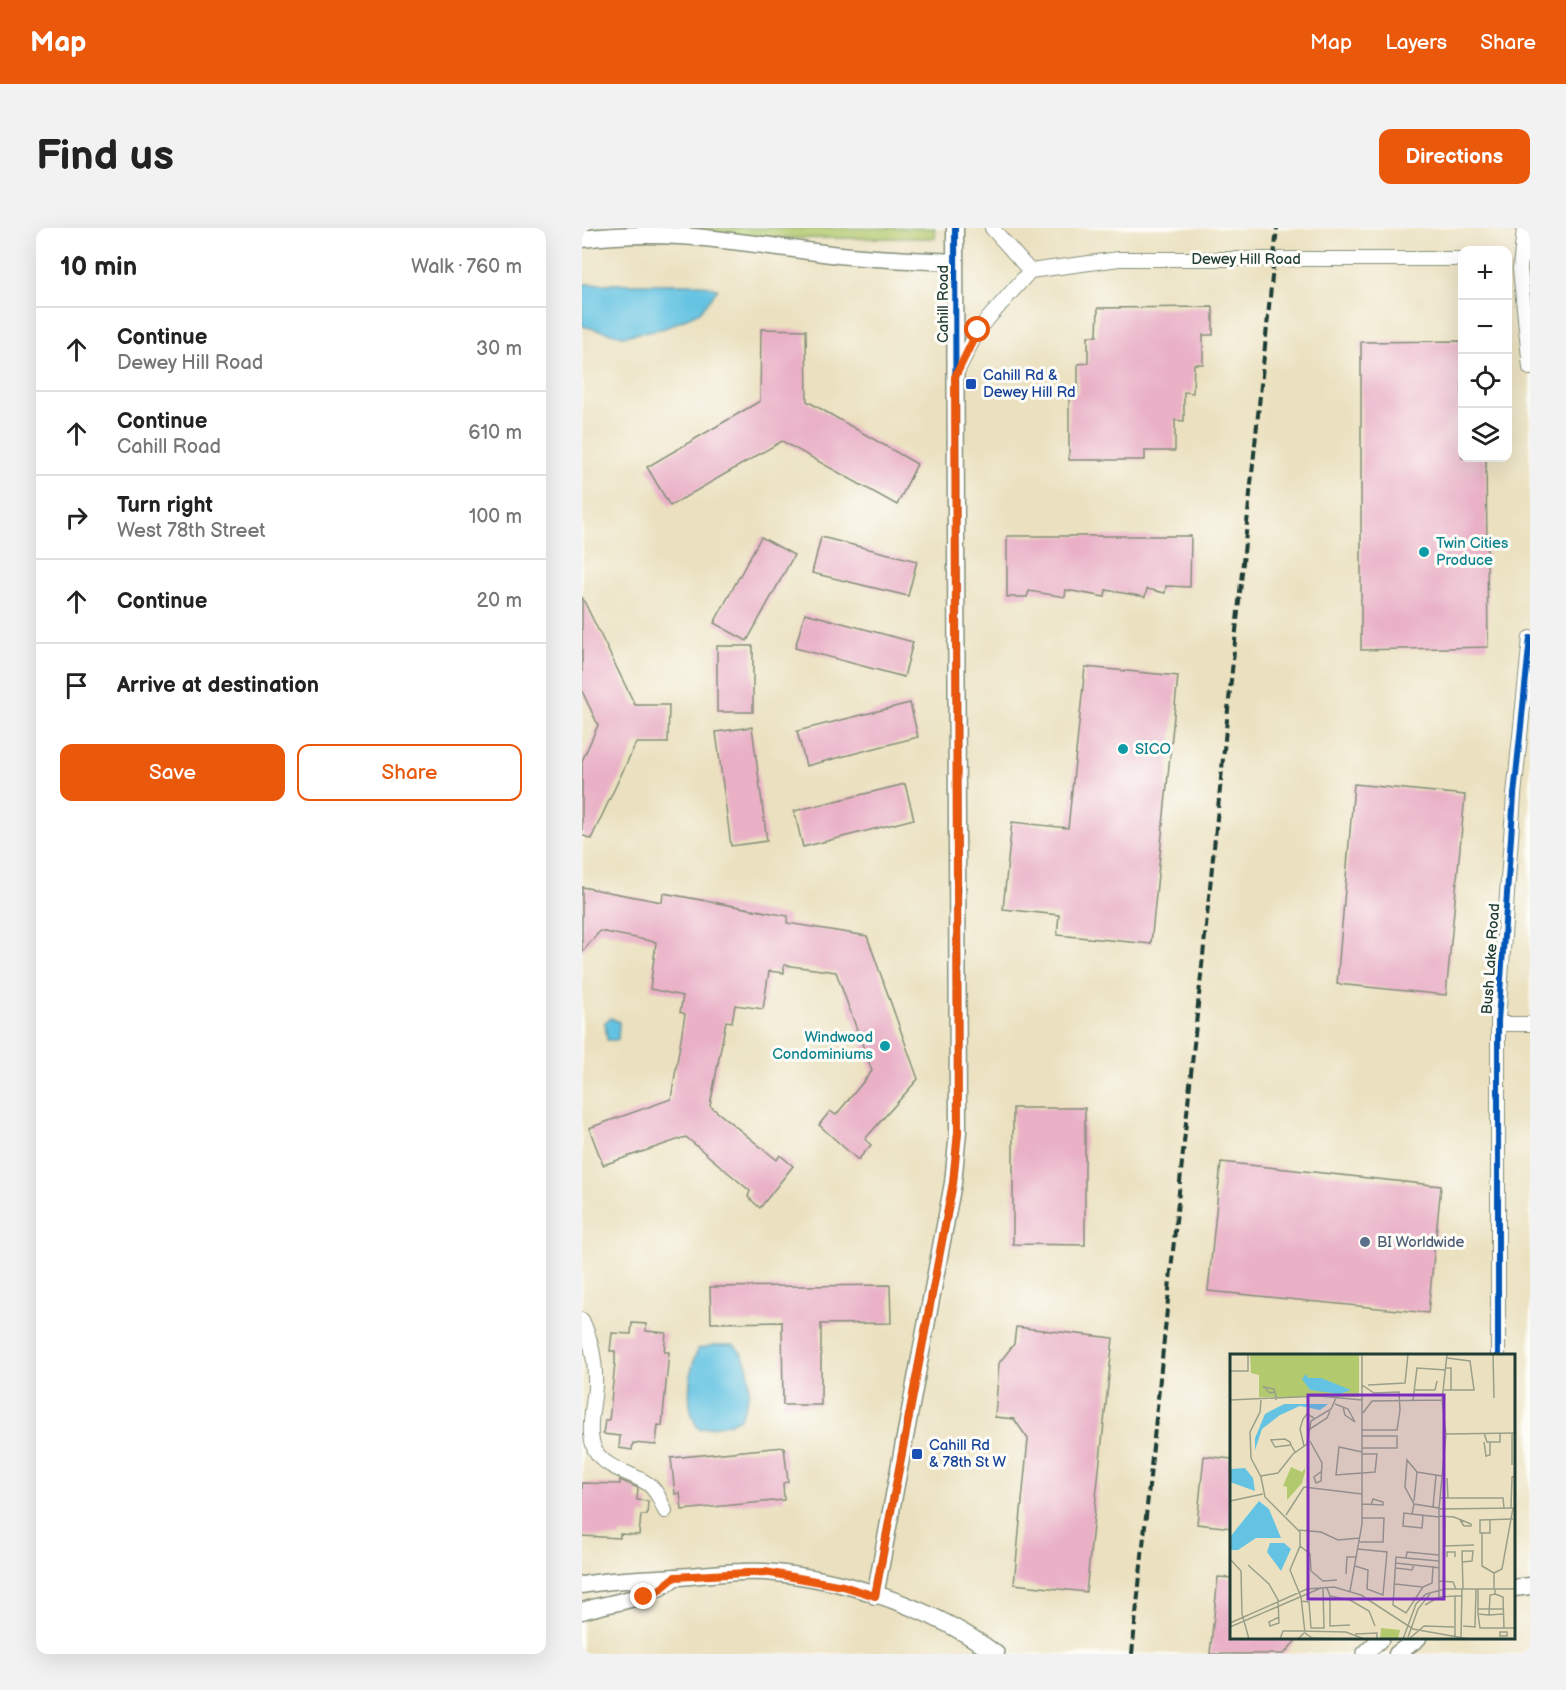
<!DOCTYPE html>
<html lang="en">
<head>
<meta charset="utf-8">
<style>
	body { margin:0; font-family:"Balsamiq Sans",sans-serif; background:#f2f2f2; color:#222 }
	.controls { position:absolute; right:18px; top:18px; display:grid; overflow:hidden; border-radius:12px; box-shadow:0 6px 24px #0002 }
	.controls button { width:54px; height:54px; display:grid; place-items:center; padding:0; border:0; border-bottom:2px solid #e0e0e0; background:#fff; color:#222; font:30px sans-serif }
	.stop { position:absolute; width:18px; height:18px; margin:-14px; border:4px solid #ea580c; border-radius:50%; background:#fff }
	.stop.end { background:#ea580c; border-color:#fff; box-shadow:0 2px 6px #0008 }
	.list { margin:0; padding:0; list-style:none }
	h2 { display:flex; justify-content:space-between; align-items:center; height:78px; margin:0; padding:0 24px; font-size:26px }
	h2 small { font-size:20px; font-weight:400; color:#767676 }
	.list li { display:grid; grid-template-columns:39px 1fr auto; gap:18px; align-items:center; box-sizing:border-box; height:84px; padding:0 24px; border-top:2px solid #e0e0e0 }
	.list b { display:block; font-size:22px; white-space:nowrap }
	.list p { margin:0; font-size:20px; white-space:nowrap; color:#767676 }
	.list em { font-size:20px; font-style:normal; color:#767676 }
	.actions { display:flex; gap:12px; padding:18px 24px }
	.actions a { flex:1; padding:14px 0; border:2px solid #ea580c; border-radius:12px; text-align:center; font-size:21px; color:#ea580c }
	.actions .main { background:#ea580c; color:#fff }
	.icon { flex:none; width:33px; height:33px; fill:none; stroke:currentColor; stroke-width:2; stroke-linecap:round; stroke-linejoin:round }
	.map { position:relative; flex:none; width:948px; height:1426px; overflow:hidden; border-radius:12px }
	header { display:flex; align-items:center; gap:36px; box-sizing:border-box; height:84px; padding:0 30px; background:#ea580c; color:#fff }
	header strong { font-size:28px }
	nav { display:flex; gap:33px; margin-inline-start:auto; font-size:21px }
	.intro { display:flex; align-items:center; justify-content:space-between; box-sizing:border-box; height:144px; padding:0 36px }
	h1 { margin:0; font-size:42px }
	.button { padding:15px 27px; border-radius:12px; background:#ea580c; color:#fff; font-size:21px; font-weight:700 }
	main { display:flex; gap:36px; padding:0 36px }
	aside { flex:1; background:#fff; border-radius:12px; box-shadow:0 6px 24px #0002 }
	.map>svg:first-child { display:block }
	.green { fill:#b2c96e; stroke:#688351; stroke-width:1.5 }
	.water { fill:#64c3e2; stroke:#42808b; stroke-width:1.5 }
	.building { fill:#e9b0c6 }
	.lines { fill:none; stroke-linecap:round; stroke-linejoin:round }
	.minor-casing { stroke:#858f7a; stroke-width:16 }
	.tertiary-casing { stroke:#858f7a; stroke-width:19 }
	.minor { stroke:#fff; stroke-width:14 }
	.tertiary { stroke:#fff; stroke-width:16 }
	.rail { stroke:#1f3d34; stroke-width:4; stroke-dasharray:9 4.5; stroke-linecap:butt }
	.cycleway-casing { stroke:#fdfcf7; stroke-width:10 }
	.cycleway { stroke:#0057b8; stroke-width:6 }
	.route { stroke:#ea580c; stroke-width:8 }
	.transit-dot { fill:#1a4fb4; stroke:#fdfcf7; stroke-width:2 }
	.culture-dot { fill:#0f9aa8; stroke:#fdfcf7; stroke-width:2 }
	.service-dot { fill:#5c6f8a; stroke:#fdfcf7; stroke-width:2 }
	.labels { text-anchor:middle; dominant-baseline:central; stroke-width:6; stroke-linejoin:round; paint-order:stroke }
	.street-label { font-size:15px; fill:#1f3d34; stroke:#fdfcf7 }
	.transit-label { font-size:15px; fill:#164399; stroke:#fdfcf7; text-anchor:start }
	.culture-label { font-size:15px; fill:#0d838f; stroke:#fdfcf7; text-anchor:start }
	.service-label { font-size:15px; fill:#4e5e75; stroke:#fdfcf7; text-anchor:start }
	.inset-road { fill:none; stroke:#999f88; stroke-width:1.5 }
	.view { fill:#7b2cbf; fill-opacity:0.15; stroke:#7b2cbf; stroke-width:3 }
	.inset-edge { fill:none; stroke:#1f3d34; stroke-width:3 }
</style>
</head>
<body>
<header>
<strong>Map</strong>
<nav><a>Map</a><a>Layers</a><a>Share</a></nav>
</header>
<div class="intro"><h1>Find us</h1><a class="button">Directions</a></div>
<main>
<aside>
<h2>10 min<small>Walk · 760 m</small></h2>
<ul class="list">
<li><svg class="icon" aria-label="ahead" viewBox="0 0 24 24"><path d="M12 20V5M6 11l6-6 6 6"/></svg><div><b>Continue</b><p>Dewey Hill Road</p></div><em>30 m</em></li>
<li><svg class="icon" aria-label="ahead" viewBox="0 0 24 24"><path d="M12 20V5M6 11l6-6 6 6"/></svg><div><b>Continue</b><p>Cahill Road</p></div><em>610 m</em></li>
<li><svg class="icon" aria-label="right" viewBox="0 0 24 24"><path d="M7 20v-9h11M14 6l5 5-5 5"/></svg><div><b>Turn right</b><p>West 78th Street</p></div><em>100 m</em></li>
<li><svg class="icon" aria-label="ahead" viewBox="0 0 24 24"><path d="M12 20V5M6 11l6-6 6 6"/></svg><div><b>Continue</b></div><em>20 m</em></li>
<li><svg class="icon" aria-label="arrive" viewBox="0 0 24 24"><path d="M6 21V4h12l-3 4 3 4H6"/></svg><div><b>Arrive at destination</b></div></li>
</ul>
<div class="actions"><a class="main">Save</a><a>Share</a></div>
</aside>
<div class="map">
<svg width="948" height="1426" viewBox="0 0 948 1426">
	<rect width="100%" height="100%" fill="#fdfcf7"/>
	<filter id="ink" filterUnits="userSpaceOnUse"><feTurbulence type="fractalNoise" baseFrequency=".0167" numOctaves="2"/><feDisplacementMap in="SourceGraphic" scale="12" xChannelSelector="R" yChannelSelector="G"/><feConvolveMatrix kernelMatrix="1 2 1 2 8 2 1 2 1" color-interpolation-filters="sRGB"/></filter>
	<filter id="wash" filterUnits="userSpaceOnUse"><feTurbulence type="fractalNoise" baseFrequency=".008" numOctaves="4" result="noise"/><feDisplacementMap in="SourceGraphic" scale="24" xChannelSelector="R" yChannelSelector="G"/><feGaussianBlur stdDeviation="1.35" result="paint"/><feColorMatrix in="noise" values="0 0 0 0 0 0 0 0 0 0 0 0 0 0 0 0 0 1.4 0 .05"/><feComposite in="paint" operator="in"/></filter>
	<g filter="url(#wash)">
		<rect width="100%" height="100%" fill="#ebe1c0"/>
		<polygon class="green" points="0,0 353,0 353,10 0,11"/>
		<g class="water">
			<polygon points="118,56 136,61 118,84 83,100 41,108 0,98 0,56"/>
			<polygon points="29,790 37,794 36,812 25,812 23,794"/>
			<path d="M 132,1117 L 152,1117 C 172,1136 171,1166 158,1190 L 146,1196 L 117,1201 C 102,1182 107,1141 116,1121 Z"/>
		</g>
		<g id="blocks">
			<g class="building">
				<polygon points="631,79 631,107 621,107 621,136 612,136 611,165 602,164 602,193 593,192 593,223 563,223 563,232 487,232 487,165 496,165 496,136 506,135 506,108 515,108 516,80"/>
				<polygon points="179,101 224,102 225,173 335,236 315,277 200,213 88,278 65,239 178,173"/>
				<polygon points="880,113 880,230 904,230 906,419 779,422 779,114"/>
				<polygon points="425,308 609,308 608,359 584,358 583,365 565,361 563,369 524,362 523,369 484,362 483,369 447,363 445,369 425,369"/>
				<polygon points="179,309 212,327 165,413 132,395"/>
				<polygon points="239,309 335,333 326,368 230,345"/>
				<polygon points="0,369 53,477 87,477 86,515 54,515 9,611 0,607 0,533 16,497 0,463"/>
				<polygon points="223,385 331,414 322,449 213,420"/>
				<rect x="135" y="418" width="36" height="66"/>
				<polygon points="503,439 596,448 569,716 475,707 477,687 421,681 430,594 486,600"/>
				<polygon points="328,475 336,509 224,538 215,503"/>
				<polygon points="170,499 185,613 149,618 134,504"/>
				<polygon points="323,556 332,591 221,619 212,583"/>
				<polygon points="772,556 883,567 864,767 755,756"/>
				<polygon points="0,659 80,674 81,665 206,688 205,695 285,708 336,851 283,911 289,917 276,932 237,897 248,883 254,887 290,843 254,744 202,737 202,745 187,743 181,781 153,777 150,794 144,793 128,878 195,932 198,927 211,938 178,980 166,969 168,963 104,909 21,937 7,900 89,871 103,786 98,784 101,768 68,761 74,714 18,703 0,724"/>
				<polygon points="431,880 503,880 503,1017 431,1016"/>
				<polygon points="639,934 859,958 846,1085 626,1063"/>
				<polygon points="308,1057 309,1095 239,1096 239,1177 201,1177 200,1094 129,1095 128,1059"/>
				<polygon points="50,1095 64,1096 64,1103 84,1105 82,1124 87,1124 80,1198 76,1197 74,1217 51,1215 50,1222 37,1220 38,1208 21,1206 23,1192 27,1192 33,1135 33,1123 28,1123 30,1105 49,1106"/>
				<polygon points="434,1099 531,1110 504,1364 432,1356 446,1211 432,1191 413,1189 417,1135 432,1116"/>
				<polygon points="202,1219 206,1254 201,1255 202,1272 100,1282 98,1265 93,1266 89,1230"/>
				<polygon points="622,1228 650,1231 650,1300 615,1296"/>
				<polygon points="38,1252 56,1260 55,1272 66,1273 65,1287 59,1287 57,1307 38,1306 38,1310 0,1308 0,1255 38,1256"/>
				<polygon points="636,1349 650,1350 650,1410 716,1410 702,1426 628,1426"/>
			</g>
		</g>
	</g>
	<g filter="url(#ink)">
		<use href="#blocks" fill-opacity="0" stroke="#858f7a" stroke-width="1.5"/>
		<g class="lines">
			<g class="minor-casing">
				<g id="minor">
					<polyline points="410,0 448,43"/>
					<polyline points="942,0 938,41 948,140"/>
					<polyline points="375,144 396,102 448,43 537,31 880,31"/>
					<polyline points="916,796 948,796"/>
					<path d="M 0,1092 C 10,1113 14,1134 13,1158 C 12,1178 4,1203 13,1222 C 24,1242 50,1244 66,1256 C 75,1262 79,1274 83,1283"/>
					<polyline points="916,1128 916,793 932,567 948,410"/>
				</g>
			</g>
			<g class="tertiary-casing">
				<g id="tertiary">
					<path d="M 0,11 C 89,0 154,14 241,25 C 285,31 329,32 373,34"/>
					<path d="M 0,1357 C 32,1351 63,1351 96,1349 C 124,1347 154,1342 183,1344 C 262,1350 350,1379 414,1426"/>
					<polyline points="932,1360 948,1358"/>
					<polyline points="293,1368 371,955 376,904 373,0"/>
					<path d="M 0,1383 C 36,1372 64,1373 93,1349"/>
					<polyline points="783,1426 799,1410"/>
					<polyline points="815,1426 836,1410"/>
				</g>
			</g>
			<use href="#minor" class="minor"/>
			<use href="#tertiary" class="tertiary"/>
			<polyline class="rail" points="550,1426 695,0"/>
			<g class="cycleway-casing">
				<g id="cycleway">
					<polyline points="916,1128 916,793 932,567 948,410"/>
					<polyline points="293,1368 371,955 376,904 373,0"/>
				</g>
			</g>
			<use href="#cycleway" class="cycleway"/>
		</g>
	</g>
	<g class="lines" filter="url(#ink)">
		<polyline class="route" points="62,1369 76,1363 93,1349 183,1344 261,1358 293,1368 371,955 376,904 373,149 396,102"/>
	</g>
	<g class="transit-dot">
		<rect x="383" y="150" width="12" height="12" rx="3"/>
		<rect x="329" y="1220" width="12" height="12" rx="3"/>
	</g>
	<g class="culture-dot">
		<circle cx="842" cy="324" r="6"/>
		<circle cx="541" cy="521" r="6"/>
		<circle cx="303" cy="818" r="6"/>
	</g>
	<circle class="service-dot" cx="783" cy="1014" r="6"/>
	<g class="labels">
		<g class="street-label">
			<text x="664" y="31">Dewey Hill Road</text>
			<text transform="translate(361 76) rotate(-90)">Cahill Road</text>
			<text transform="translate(909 731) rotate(-86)">Bush Lake Road</text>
		</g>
		<g class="transit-label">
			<text x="401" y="147">Cahill Rd &amp;<tspan x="401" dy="17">Dewey Hill Rd</tspan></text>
			<text x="347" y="1217">Cahill Rd<tspan x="347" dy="17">&amp; 78th St W</tspan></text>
		</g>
		<g class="culture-label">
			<text x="854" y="315">Twin Cities<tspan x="854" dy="17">Produce</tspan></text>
			<text x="553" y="521">SICO</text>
			<text x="291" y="809" text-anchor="end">Windwood<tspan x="291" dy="17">Condominiums</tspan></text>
		</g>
		<g class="service-label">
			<text x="795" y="1014">BI Worldwide</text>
		</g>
	</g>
	<g transform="translate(648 1126)">
		<rect width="285" height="285" fill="#ebe1c0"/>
		<path d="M 20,0 L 129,0 L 129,43 L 29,43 L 29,21 L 21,19 ZM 61,113 L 72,118 L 75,114 L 75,118 L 72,129 L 57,146 L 57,133 L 53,132 ZM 151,274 L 170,276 L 168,285 L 150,285 Z" fill="#b2c96e"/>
		<path d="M 76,20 L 78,24 L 91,24 L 121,36 L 110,40 L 80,36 L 72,25 ZM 54,50 L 98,50 L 90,56 L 70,52 L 50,61 L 32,75 L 25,96 L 25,84 L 35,60 ZM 15,114 L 23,124 L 25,137 L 0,128 L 0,115 ZM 29,147 L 39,155 L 51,184 L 26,184 L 8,196 L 0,196 L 0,183 ZM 40,189 L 54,189 L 61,195 L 51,217 L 37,198 Z" fill="#64c3e2"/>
		<path class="inset-road" d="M 263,0 L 264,44M 216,14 L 221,14 L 221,36M 0,17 L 18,17 L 18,0M 138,31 L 175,29 L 178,0M 185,36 L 205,36 L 207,27M 214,36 L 244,36 L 240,7 L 217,4M 45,38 L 40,39 L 34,33 L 44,35 L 45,38 L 46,42 L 46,46M 0,46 L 89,42 L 132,46M 31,46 L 30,58 L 20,78 L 21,104 L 31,123 L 35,143 L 70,178 L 70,192 L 60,216 L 71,243 L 75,279M 183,46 L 187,14 L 216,16M 105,50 L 118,55 L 125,68 L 115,61 L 113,53M 133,59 L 142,47 L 212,46M 80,75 L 97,64 L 100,57M 132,76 L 167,76 L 170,56 L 169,38 L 144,39 L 132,31M 254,79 L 257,88 L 270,88 L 270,79M 216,80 L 285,79M 132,82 L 167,82 L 167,94 L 132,94M 80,87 L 92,109 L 91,127 L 86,129 L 84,123 L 92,117M 254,88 L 256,102 L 260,101 L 260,88M 61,91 L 45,93 L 41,86 L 55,85 L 60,88 L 61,91 L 65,98M 74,92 L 70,75 L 73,65 L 77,60 L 84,64M 132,98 L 109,93 L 106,121 L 145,118 L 147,100 L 132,100M 282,111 L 282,79M 31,122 L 48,119 L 63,100 L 77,90 L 81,67 L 101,55 L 106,44M 217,124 L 218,144M 210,144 L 273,144 L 274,154M 0,147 L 33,140M 184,147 L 187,118M 132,150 L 153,151 L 153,148 L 143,145 L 141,151M 184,150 L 182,160 L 209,163M 203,153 L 206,121M 209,154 L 184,150 L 175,133 L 177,106 L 187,118 L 212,122M 281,154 L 282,123 L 285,122M 209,155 L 284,154M 182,160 L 174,159 L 173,172 L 192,174 L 193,162M 56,161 L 74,133 L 132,140M 209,162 L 224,163 L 241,170 L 241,172 L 234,172 L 230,166M 215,162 L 215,192 L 244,191M 260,166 L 260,179 L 250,179 L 250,166 L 283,165M 68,176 L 91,178 L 108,186 L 130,184M 252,179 L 252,212 L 264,219M 129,188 L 153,188 L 154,164 L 132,164M 70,192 L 80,200 L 81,217 L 93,227 L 107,226M 209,201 L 177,198 L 176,204 L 209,207M 217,203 L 217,198 L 225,198 L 225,203M 0,205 L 11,217 L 12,260 L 19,285M 232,208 L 242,207 L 243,197 L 232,197 L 233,235M 165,209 L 203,213M 18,211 L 39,230 L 48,246 L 49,269 L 40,272 L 39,268 L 49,263M 125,212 L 138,216 L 137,235 L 153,241 L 157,198 L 128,195M 166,214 L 182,216 L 184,211M 116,220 L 117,203 L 127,203M 209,227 L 223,228 L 226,235M 165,230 L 193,233 L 176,259 L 163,251 L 166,203 L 176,204M 193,233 L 202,229 L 203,213 L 209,214M 97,234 L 100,242 L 120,246 L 139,257 L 145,272M 248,235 L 248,260 L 259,261M 264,235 L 264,219 L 272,215 L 283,154M 265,235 L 265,240 L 273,243 L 274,274 L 285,274M 120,237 L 132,170 L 132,0M 265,240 L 260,241 L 259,261 L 273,260M 100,242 L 100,272 L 120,271M 209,243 L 209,155 L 216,80 L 212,46 L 217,0M 71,247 L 79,248 L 81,274 L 94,274 L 93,234M 195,251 L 209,243 L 225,242M 248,255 L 273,255M 248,260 L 250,274 L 274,274M 0,269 L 77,235 L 104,233 L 131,241 L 183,275 L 239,285M 233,272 L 245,273 L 246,235M 0,273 L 91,234M 270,278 L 277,278 L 277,282 L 270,282 ZM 75,279 L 82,284 L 110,285M 125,280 L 147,279 L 147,285M 225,282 L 225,242 L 232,242M 178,283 L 188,255 L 200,240M 231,283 L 232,235M 50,285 L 53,277 L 70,277 L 116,278 L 134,285M 54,285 L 68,285 L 74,279M 173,285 L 186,250 L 196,240 L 215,235 L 285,235M 179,285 L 194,272 L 224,273"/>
		<path class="view" d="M 78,41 L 214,41 L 214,245 L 78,245 Z"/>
		<rect width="285" height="285" class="inset-edge"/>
	</g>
</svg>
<div class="controls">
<button>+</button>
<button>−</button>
<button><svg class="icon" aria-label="locate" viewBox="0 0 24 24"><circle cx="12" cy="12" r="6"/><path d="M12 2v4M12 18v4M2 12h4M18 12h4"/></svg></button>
<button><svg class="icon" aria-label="layers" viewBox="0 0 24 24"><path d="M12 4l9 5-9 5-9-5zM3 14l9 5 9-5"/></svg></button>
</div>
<div class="stop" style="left:396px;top:102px"></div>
<div class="stop end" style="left:62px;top:1369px"></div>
</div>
</main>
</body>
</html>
